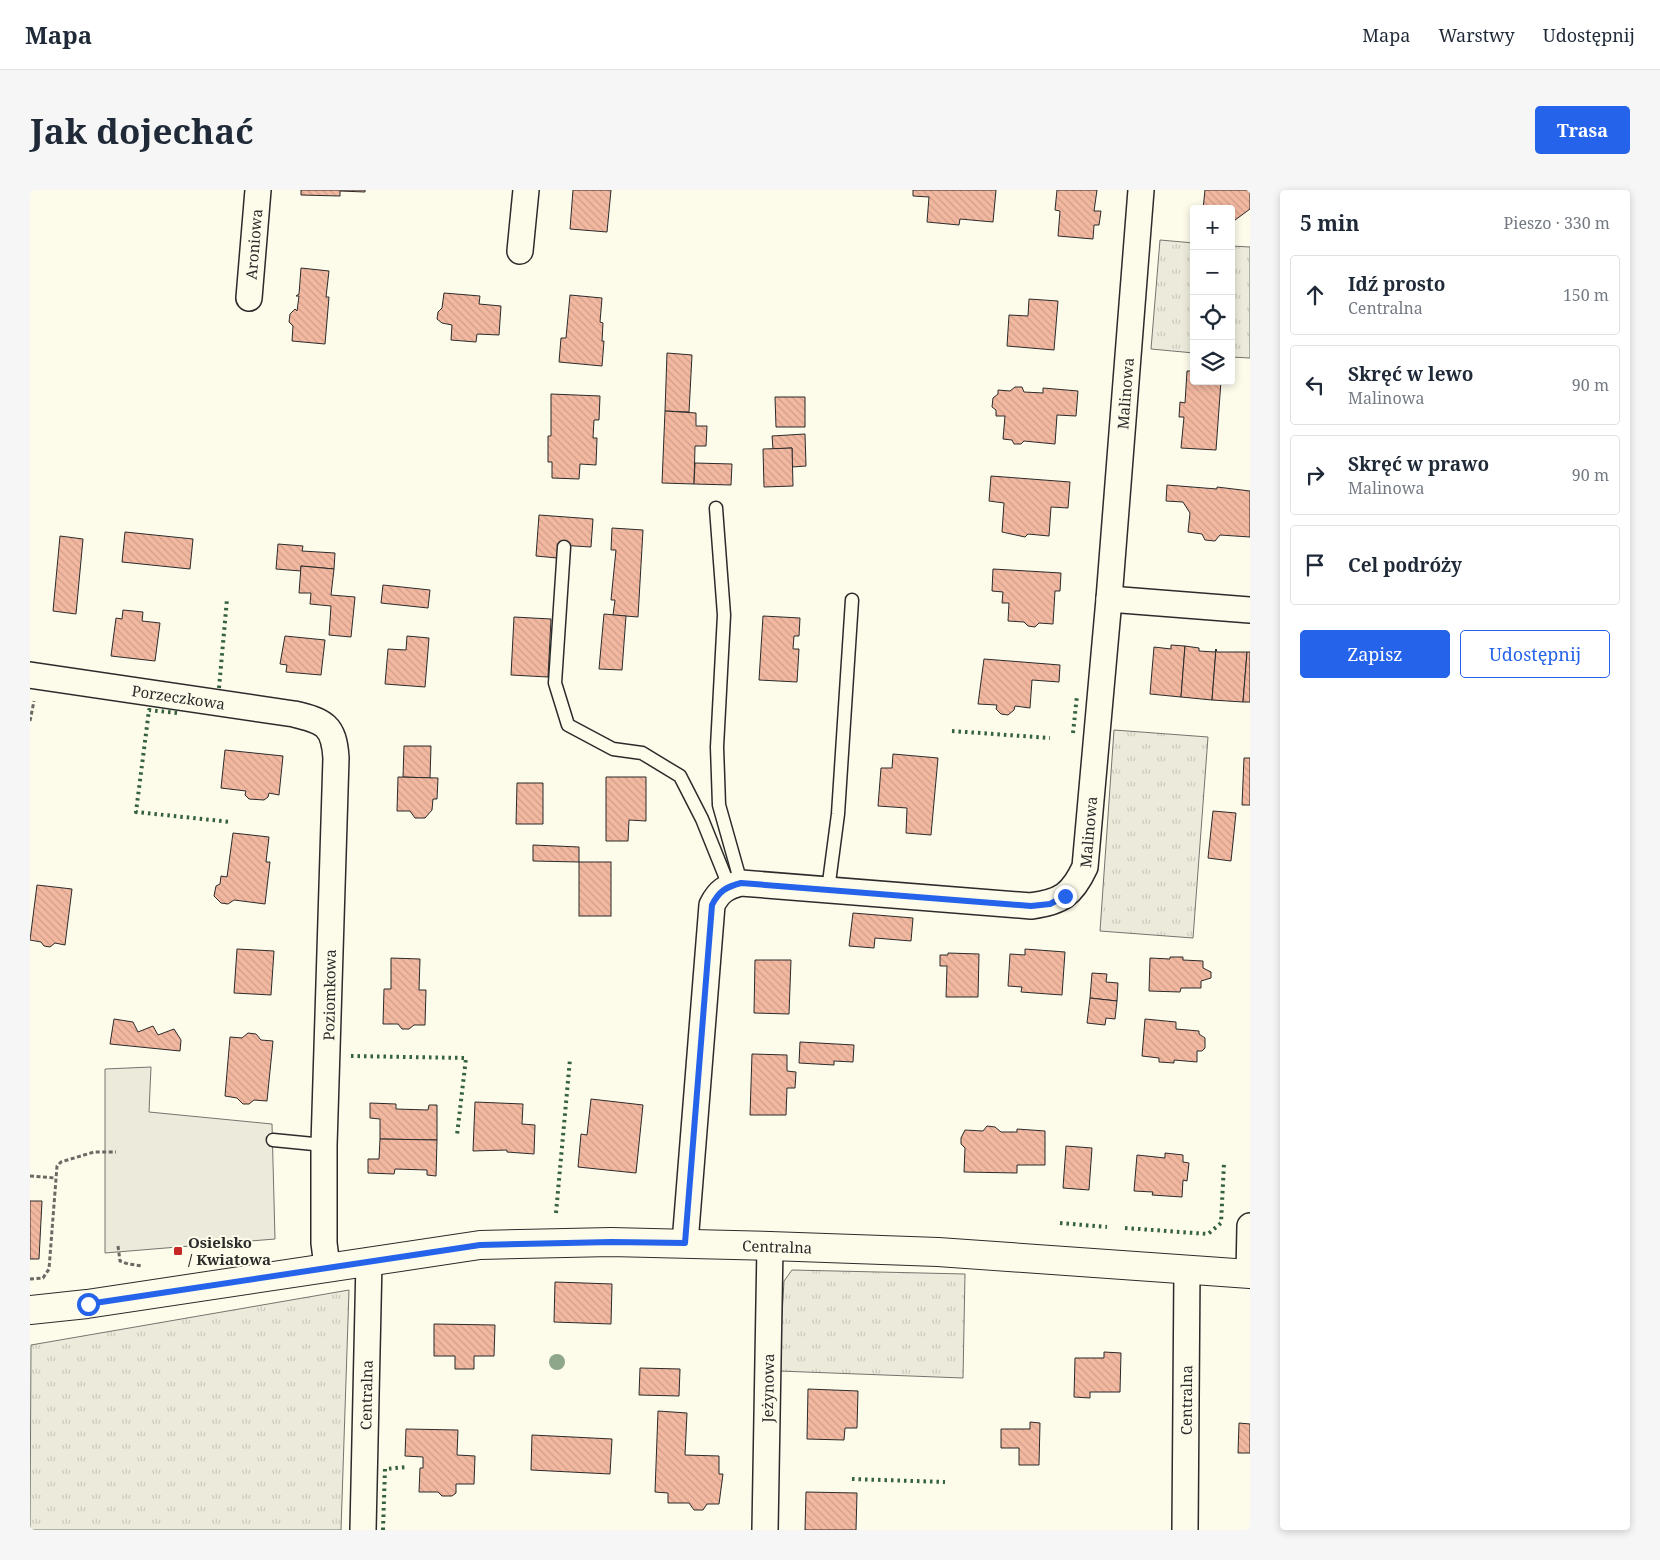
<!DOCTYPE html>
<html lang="pl">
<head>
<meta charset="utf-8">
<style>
	body { margin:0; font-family:"Noto Serif",serif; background:#f6f6f7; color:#1f2937 }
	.controls { position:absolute; right:15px; top:15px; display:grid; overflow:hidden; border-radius:5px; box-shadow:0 2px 8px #0003 }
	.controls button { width:45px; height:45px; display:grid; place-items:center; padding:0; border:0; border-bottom:1px solid #e0e1e3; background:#fff; color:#1f2937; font:25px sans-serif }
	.stop { position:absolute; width:15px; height:15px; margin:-11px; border:4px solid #2563eb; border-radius:50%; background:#fff }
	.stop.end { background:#2563eb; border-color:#fff; box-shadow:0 1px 5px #0008 }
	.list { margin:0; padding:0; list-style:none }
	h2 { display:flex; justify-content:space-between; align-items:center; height:65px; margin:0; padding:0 20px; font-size:21px }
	h2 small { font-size:16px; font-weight:400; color:#747a83 }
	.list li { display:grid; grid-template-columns:32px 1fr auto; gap:15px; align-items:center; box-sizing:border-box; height:80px; margin:0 10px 10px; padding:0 10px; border:1px solid #e0e1e3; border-radius:5px }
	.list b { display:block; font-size:19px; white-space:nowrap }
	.list p { margin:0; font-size:16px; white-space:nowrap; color:#747a83 }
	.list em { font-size:16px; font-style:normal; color:#747a83 }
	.actions { display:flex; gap:10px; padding:15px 20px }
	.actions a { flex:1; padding:11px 0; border:1px solid #2563eb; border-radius:5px; text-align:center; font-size:18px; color:#2563eb }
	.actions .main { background:#2563eb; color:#fff }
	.icon { flex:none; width:28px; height:28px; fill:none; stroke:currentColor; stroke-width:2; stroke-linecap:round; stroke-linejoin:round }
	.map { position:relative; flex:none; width:1220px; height:1340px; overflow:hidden; border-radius:5px }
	header { display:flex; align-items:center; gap:30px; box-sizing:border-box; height:70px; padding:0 25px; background:#fff; border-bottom:1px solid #e0e1e3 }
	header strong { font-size:24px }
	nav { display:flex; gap:28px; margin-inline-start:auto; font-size:18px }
	.intro { display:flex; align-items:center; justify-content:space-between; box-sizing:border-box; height:120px; padding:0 30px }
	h1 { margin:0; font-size:35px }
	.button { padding:12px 22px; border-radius:5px; background:#2563eb; color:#fff; font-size:18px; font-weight:700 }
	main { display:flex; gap:30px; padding:0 30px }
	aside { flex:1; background:#fff; border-radius:5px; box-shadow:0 2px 8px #0003 }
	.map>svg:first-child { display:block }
	.grass { fill:url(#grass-tufts); stroke:#74746e }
	.parking { fill:#eceadb; stroke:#74746e }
	.building { fill:url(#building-back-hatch); stroke:#2b2b2b }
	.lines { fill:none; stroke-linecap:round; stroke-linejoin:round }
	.lane-casing { stroke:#2b2b2b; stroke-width:15 }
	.street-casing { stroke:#2b2b2b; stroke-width:28 }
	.secondary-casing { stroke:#2b2b2b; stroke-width:30 }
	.path { stroke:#6a6964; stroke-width:3; stroke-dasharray:4 2.5; stroke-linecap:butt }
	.lane { stroke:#fdfbea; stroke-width:12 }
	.street { stroke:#fdfbea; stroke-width:25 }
	.secondary { stroke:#fdfbea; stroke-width:28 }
	.hedge { stroke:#34623c; stroke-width:4; stroke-dasharray:2.5 4; stroke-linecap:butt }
	.tree { fill:#8ea78a }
	.route { stroke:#2563eb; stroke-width:6 }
	.poi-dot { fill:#c62828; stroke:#fdfbea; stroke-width:2 }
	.labels { text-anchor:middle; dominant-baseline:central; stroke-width:4; stroke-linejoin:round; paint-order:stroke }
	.street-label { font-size:15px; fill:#2b2b2b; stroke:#fdfbea }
	.poi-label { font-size:15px; font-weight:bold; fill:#2b2b2b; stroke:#fdfbea; text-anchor:start }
</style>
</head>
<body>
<header>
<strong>Mapa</strong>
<nav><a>Mapa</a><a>Warstwy</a><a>Udostępnij</a></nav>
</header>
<div class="intro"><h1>Jak dojechać</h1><a class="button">Trasa</a></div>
<main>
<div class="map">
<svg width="1220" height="1340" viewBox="0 0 1220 1340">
	<defs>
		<pattern id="grass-tufts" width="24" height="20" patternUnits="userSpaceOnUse" patternTransform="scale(1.25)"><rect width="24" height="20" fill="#ecebdb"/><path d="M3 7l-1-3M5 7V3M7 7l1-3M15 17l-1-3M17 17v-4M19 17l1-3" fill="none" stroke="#cbcabc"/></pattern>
		<pattern id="building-back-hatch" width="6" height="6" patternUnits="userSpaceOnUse" patternTransform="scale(1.25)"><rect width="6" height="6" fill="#f2b8a0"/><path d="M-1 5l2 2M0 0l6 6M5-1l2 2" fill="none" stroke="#d09e8a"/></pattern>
	</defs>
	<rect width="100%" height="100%" fill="#fdfbea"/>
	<g class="grass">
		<polygon points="1130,50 1164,53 1164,163 1121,159"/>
		<polygon points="1201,56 1220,57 1220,168 1201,167"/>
		<polygon points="1084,540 1178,547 1163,748 1070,741"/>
		<polygon points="762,1080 935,1084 933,1188 749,1181 754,1091"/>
		<polygon points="319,1100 311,1340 0,1340 1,1155"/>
	</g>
	<polygon class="parking" points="121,877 119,922 242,934 245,1049 75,1063 75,879"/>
	<g class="building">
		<polygon points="271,0 335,0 335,2 310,1 310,6 271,5"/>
		<polygon points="543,0 581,0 577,42 540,39"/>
		<polygon points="883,0 966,0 963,32 930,29 929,35 897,32 899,7 883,6"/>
		<polygon points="1027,0 1067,0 1064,21 1071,21 1069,35 1064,35 1063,49 1028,46 1030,21 1025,20"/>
		<polygon points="1175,0 1220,0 1220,19 1201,33 1201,19 1173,19"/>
		<polygon points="271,78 299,81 296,107 299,107 295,154 262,151 263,136 259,132 260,124 265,119 267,121 269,106 266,106 269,104"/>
		<polygon points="414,103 450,106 449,114 471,116 469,145 447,144 446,152 421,150 422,135 412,133 407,129 408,122 412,118"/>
		<polygon points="540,105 572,108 570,132 573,133 572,151 574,151 572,176 529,172 531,148 536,148"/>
		<polygon points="999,109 1028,111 1024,160 977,156 979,125 998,126"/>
		<polygon points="637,163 662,165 659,222 635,221"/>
		<polygon points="1157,181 1164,181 1164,191 1191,191 1186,260 1151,258 1154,227 1149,227 1150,212 1155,213"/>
		<polygon points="985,197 992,197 994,202 1013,203 1013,198 1048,201 1046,226 1027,225 1025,254 994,251 991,254 984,254 982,250 973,249 975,226 966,226 966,220 962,217 963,208 968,204 968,200 980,201"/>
		<polygon points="521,204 570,206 569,230 564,230 563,248 567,248 566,275 550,274 549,289 522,288 522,272 518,272 518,246 521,246"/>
		<polygon points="745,207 775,207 775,237 746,237"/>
		<polygon points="635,221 666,223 666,236 677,236 676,256 665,256 664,294 632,293"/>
		<polygon points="775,244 776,276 762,277 762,258 743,259 742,246"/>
		<polygon points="762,258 763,296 734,297 733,259"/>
		<polygon points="665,273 702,274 701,295 664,294"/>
		<polygon points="961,286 1040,292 1038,318 1021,317 1019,346 998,344 995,347 972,342 974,313 959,311"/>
		<polygon points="1137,295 1187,299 1187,297 1220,301 1220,347 1190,345 1185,351 1175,350 1172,344 1158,342 1160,323 1153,312 1136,311"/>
		<polygon points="509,325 563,329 561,357 528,355 527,368 506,366"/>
		<polygon points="582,338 613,340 608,427 583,425 585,410 581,410 586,360 581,360"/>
		<polygon points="95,342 163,349 160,379 92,372"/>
		<polygon points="30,346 53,349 46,424 23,421"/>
		<polygon points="248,354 273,356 272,361 305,363 304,379 271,376 271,381 246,379"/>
		<polygon points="271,376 304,379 301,405 325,407 321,447 299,445 301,416 280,414 281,403 269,403"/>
		<polygon points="963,379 1031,383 1030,401 1025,401 1023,434 1009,433 1005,437 998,436 994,432 978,431 979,413 972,413 973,402 962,401"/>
		<polygon points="353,395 400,400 398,418 351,413"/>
		<polygon points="93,420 113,422 112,431 130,433 125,471 81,466 86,428 92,429"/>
		<polygon points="574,424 596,426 592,480 569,479"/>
		<polygon points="733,426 770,428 769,446 764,446 763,459 769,459 767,492 729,490"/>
		<polygon points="484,427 521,429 518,487 481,485"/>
		<polygon points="255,446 295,450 291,485 256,482 257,475 250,474"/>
		<polygon points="377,446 399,448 395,497 355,494 358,459 376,460"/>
		<polygon points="1141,455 1155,456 1151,507 1120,504 1124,457 1141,459"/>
		<polygon points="1155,456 1169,458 1169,461 1185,462 1186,459 1182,510 1151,507"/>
		<polygon points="1186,459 1187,462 1217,462 1213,512 1182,510"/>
		<polygon points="1217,462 1220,462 1220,512 1213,512"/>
		<polygon points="954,469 1030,475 1029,492 1002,490 1000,518 985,516 984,520 978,525 971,524 966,519 967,515 948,514"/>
		<polygon points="374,556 401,556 400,588 373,587"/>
		<polygon points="195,560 253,566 249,605 239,603 238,607 234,610 219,609 215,605 216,601 191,598"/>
		<polygon points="863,564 908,568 901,645 876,643 877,618 848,616 851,578 862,578"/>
		<polygon points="1214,568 1220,568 1220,615 1212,615"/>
		<polygon points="368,587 408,588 407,609 403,609 402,620 395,628 385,628 380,621 367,621"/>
		<polygon points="576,587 616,587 616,631 599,630 598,651 576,651"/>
		<polygon points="487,593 513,593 513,634 486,634"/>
		<polygon points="1183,621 1206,623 1201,671 1178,668"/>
		<polygon points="203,643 239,647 236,672 240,672 235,714 204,710 198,714 191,713 184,706 186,696 190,694 191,686 197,687"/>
		<polygon points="503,655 549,657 549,672 503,671"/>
		<rect x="549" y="672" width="32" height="54"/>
		<polygon points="7,695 42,699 35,755 25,753 20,757 14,756 11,752 0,750"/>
		<polygon points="823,723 883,728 881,751 845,748 844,758 819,756"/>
		<polygon points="207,759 244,761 241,805 204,803"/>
		<polygon points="995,759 1035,762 1032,805 991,802 992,797 978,796 980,764 995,765"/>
		<polygon points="918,763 949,764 948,807 916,807 917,776 910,776 910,765 918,765"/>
		<polygon points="1140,767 1153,767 1153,770 1173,771 1173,778 1181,782 1181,788 1171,791 1171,798 1151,798 1150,802 1119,801 1120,768 1140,769"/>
		<polygon points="361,768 390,769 389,800 396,800 395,835 384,835 379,839 372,839 368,834 353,834 354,799 361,799"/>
		<polygon points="725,770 761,770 759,824 724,823"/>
		<polygon points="1062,783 1077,784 1076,792 1088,793 1087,811 1060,808"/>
		<polygon points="1060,808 1087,811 1085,829 1076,828 1075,835 1057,833"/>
		<polygon points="84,829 103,832 108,842 123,836 128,845 144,839 151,850 150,861 80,854"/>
		<polygon points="1115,829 1146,832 1146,839 1169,841 1169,844 1175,848 1175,858 1172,861 1167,861 1167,872 1144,870 1144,873 1129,872 1129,868 1112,866"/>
		<polygon points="218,843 226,844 231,850 243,851 237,911 224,910 219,914 213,914 207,908 195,906 200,847 212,848"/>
		<polygon points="770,852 824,855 823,872 804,871 804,875 769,873"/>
		<polygon points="722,864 757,865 757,881 766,882 765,898 757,898 756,925 720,925"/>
		<polygon points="561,909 613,915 606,983 548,977 551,944 557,945"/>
		<polygon points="445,912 493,914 492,934 505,935 504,964 477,962 477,960 443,961"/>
		<polygon points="340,913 366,914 366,919 398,920 399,915 407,915 407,950 350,949 350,929 340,928"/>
		<polygon points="957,936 965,937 971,942 987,942 987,939 1015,941 1015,975 987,975 987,983 934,982 935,958 931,954 931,948 935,940 953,941"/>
		<polygon points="350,949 407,950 406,986 397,985 397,980 365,979 364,984 338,983 338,969 349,969"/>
		<polygon points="1036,956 1062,958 1059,1000 1033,998"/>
		<polygon points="1135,963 1153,965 1153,972 1159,973 1157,991 1153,990 1152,1007 1122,1005 1123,1002 1104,1001 1107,965 1135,968"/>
		<polygon points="0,1011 12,1011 9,1069 0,1069"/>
		<polygon points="525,1092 582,1094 581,1134 524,1132"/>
		<polygon points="404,1134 465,1135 464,1166 444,1166 444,1179 425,1179 425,1166 404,1166"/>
		<polygon points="1074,1162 1091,1163 1090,1202 1060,1202 1060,1208 1044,1207 1045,1168 1074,1168"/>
		<polygon points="610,1178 650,1179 649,1206 609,1205"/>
		<polygon points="778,1199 828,1201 827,1238 815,1238 814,1250 777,1249"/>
		<polygon points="628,1221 657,1223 655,1265 689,1266 689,1284 693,1284 689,1314 677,1314 673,1320 664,1320 659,1313 638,1313 638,1303 625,1302"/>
		<polygon points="1000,1232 1010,1233 1009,1275 989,1275 989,1258 971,1258 971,1239 1000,1239"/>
		<polygon points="1209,1233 1220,1234 1220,1263 1208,1263"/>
		<polygon points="376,1239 428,1240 427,1265 445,1266 444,1294 426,1294 426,1303 422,1306 412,1306 408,1302 389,1302 390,1278 393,1278 393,1267 375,1266"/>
		<polygon points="502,1245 582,1249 580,1284 501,1280"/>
		<polygon points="776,1302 827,1303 826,1340 775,1340"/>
	</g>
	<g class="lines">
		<g class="lane-casing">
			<g id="lane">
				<polyline points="686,318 694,425 687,557 689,615 711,693"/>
				<polyline points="534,357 525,493 538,535 583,559 612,563 650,586 672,629 699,696"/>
				<polyline points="798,700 808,624 822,410"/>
				<polyline points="243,950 294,955"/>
			</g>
		</g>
		<g class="street-casing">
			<g id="street">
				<polyline points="490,61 496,0"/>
				<path id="s1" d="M 219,108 L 228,0"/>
				<polyline points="1079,409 1220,420"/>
				<path id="s2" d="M 0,485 L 264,524 C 294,531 304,535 306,568 L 294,955 L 294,1053 L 297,1076"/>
				<path id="s3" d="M 655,1053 L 682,715 C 689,701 696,697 711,693 L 1001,716 C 1031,712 1042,705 1055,677 L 1079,409 L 1111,0"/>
				<polyline points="1219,1084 1220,1036"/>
				<path id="s4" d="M 333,1340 L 339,1071"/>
				<path id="s5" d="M 735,1340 L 740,1056"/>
				<path id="s6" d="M 1155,1340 L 1157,1080"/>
			</g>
		</g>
		<g class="secondary-casing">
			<g id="secondary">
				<path id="s7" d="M 0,1120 L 57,1114 L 450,1055 L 581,1052 L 740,1056 L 908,1062 L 1220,1084"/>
			</g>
		</g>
		<g class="path">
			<polyline points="0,531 4,511"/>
			<polyline points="0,986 25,988"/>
			<polyline points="88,1056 90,1071 98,1074 113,1076"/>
			<polyline points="0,1089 13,1088 19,1079 27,976 31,972 64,962 86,962"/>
		</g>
		<use href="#lane" class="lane"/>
		<use href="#street" class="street"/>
		<use href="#secondary" class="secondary"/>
		<g class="hedge">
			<polyline points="189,498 197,409"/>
			<polyline points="147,523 119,520 106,622 201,632"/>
			<polyline points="922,541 1020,548"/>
			<polyline points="1043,543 1047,505"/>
			<polyline points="321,866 436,868 427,945"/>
			<polyline points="526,1023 540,869"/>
			<polyline points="1030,1033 1077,1037"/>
			<polyline points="1095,1038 1178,1044 1191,1033 1194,973"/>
			<polyline points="822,1289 915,1292"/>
			<polyline points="353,1340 355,1279 376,1277"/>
		</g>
	</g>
	<circle class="tree" cx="527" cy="1172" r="8"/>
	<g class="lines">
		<path class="route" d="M 58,1114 L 450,1055 L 582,1052 L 655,1053 L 682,715 C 689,701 696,697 711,693 L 1001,716 L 1020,714 L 1035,706"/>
	</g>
	<rect class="poi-dot" x="143" y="1056" width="10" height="10" rx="2.5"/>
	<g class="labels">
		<g class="street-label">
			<text stroke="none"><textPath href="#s1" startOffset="54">Aroniowa</textPath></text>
			<text stroke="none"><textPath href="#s3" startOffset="1214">Malinowa</textPath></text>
			<text stroke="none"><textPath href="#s2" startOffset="150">Porzeczkowa</textPath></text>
			<text stroke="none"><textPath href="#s3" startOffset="774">Malinowa</textPath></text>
			<text transform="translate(299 805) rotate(-89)">Poziomkowa</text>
			<text stroke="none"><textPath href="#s7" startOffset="752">Centralna</textPath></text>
			<text stroke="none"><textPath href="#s5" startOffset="142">Jeżynowa</textPath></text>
			<text stroke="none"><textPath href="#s4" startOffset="135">Centralna</textPath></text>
			<text stroke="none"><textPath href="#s6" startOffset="130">Centralna</textPath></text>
		</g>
		<g class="poi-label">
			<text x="158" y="1052">Osielsko<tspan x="158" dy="17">/ Kwiatowa</tspan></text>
		</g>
	</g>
</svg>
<div class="controls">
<button>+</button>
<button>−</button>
<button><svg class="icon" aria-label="locate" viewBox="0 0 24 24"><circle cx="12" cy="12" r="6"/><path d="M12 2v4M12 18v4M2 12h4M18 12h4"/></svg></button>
<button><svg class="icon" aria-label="layers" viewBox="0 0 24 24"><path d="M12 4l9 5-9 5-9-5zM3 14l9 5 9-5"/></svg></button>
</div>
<div class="stop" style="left:58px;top:1114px"></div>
<div class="stop end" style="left:1035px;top:706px"></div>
</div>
<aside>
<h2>5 min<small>Pieszo · 330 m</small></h2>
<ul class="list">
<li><svg class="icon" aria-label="ahead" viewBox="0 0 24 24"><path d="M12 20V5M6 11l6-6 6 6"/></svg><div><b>Idź prosto</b><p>Centralna</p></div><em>150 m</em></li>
<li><svg class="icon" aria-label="left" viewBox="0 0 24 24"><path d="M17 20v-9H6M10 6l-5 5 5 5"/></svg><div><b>Skręć w lewo</b><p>Malinowa</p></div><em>90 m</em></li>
<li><svg class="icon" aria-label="right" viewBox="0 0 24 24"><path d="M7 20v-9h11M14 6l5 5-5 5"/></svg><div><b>Skręć w prawo</b><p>Malinowa</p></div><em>90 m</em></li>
<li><svg class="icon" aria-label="arrive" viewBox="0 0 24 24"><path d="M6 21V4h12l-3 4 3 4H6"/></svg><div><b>Cel podróży</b></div></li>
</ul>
<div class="actions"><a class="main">Zapisz</a><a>Udostępnij</a></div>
</aside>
</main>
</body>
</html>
